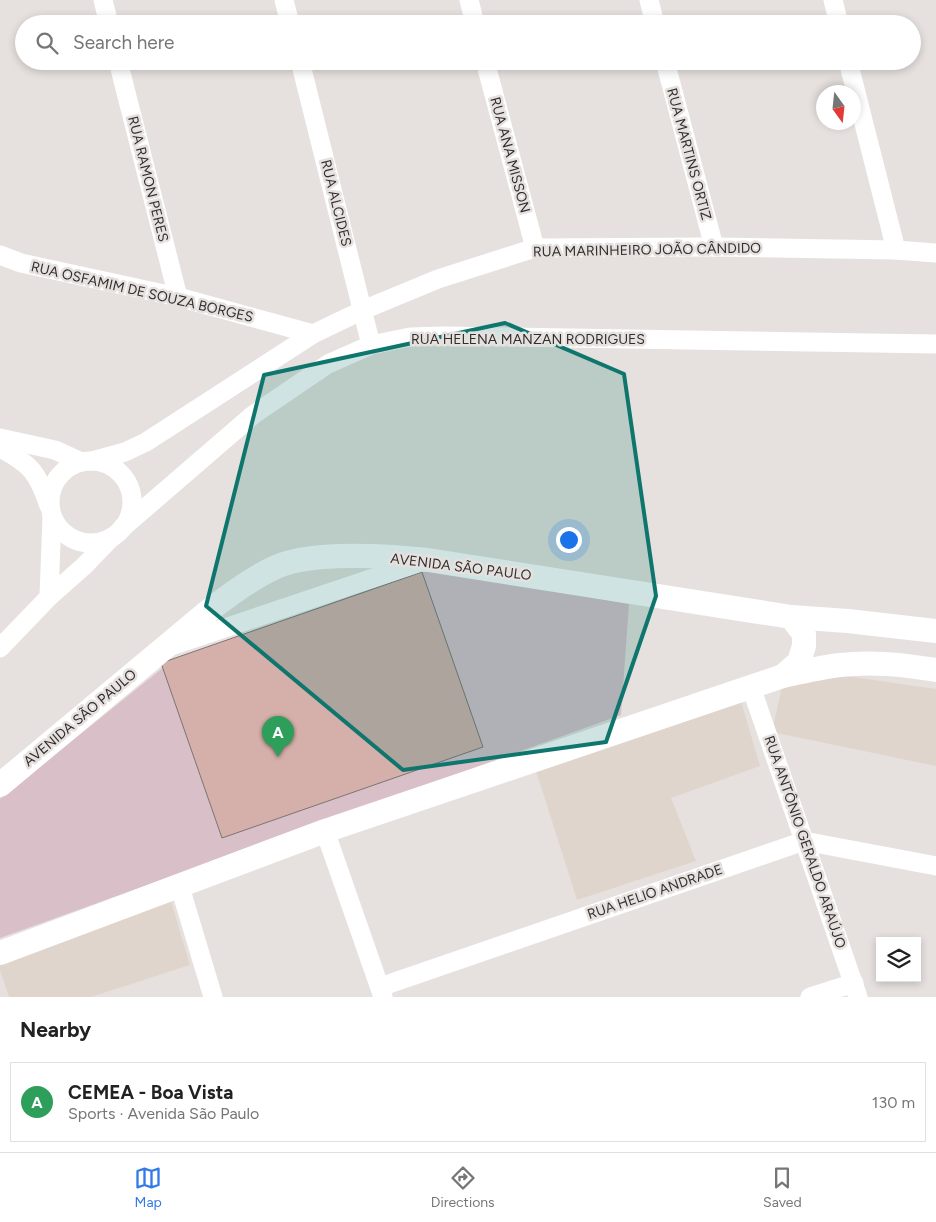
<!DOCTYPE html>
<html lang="en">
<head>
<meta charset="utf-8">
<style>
	body { margin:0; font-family:Figtree,sans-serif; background:#f2f2f2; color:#222 }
	.controls { position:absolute; right:15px; bottom:15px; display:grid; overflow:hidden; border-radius:0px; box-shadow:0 2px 8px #0003 }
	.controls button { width:45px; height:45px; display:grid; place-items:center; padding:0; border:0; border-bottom:1px solid #e0e0e0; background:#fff; color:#222; font:25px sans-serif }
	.compass { position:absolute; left:816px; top:85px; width:45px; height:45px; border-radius:50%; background:#fff; box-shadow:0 2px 8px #0003; rotate:165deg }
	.you { position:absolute; left:568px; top:539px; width:18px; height:18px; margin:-12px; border:4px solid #fff; border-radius:50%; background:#1a73e8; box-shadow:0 0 0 8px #1a73e833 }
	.badge { display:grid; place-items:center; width:32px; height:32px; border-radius:50%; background:#327ae7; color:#fff; font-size:16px; font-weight:700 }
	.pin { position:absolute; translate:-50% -41px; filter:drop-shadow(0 1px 2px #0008) }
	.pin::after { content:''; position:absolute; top:26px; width:18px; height:15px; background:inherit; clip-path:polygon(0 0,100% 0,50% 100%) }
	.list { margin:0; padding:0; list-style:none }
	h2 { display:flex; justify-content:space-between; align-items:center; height:65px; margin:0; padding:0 20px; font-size:21px }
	h2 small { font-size:16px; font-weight:400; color:#767676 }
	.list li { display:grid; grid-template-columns:32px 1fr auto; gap:15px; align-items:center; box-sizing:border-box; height:80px; margin:0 10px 10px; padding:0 10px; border:1px solid #e0e0e0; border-radius:0px }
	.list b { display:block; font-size:19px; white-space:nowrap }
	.list p { margin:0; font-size:16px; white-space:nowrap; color:#767676 }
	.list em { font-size:16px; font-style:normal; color:#767676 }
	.icon { flex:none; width:28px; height:28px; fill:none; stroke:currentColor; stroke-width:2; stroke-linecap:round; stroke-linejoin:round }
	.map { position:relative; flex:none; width:936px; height:997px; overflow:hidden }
	.search { position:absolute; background:#fff; box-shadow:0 2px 8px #0003; left:15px; right:15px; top:15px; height:55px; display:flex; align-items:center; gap:12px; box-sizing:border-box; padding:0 18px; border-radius:28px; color:#767676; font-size:19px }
	.sheet { height:155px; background:#fff }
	nav { display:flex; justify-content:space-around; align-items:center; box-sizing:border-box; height:70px; border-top:1px solid #e0e0e0; background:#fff; font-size:14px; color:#767676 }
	nav a { display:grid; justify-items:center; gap:2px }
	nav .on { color:#327ae7 }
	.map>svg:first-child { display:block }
	.built { fill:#dfd5cc }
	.green { fill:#d9c0c8 }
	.building { fill:#d5afa9; stroke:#7a7574 }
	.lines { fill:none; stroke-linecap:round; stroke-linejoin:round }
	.minor { stroke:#fff; stroke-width:19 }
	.major { stroke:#fff; stroke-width:24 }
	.marked { fill:#0f766e; fill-opacity:0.2; stroke:#0f766e; stroke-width:4; stroke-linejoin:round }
	.labels { text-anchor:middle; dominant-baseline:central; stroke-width:5; stroke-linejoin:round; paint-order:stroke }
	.street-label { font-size:14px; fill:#312f2e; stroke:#e6e1de }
</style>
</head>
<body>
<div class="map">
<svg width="936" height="997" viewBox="0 0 936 997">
	<rect width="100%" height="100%" fill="#e6e1de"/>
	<g class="built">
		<polygon points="825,673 936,689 936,766 772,732 782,686"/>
		<polygon points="739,694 760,766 671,798 696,861 577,900 536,771"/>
		<polygon points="171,901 190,965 91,997 9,997 0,970 0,958"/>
	</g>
	<polygon class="green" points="426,567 629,604 621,715 0,938 0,799 165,666"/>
	<polygon class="building" points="422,572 483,747 222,838 161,663"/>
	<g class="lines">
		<g class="minor">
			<polyline points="103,0 109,24"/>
			<polyline points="284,0 290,24"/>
			<polyline points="469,0 475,24"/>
			<polyline points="649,0 655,24"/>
			<polyline points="833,0 839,24"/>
			<polyline points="118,61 178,297"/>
			<polyline points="300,61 371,345"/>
			<polyline points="485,61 535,248"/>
			<polyline points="665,61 714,247"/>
			<polyline points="848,61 896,250"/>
			<polyline points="0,255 21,263 178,297 313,334"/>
			<polyline points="0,438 55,450 81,462"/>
			<path d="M 0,448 C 31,464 38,473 49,506"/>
			<polyline points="92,461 125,452 146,442 313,334 363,310 438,279 535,248 714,247 896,250 936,253"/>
			<circle cx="91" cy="502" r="41"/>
			<polyline points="122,528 253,415 328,364 371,345 410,337 444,336 936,344"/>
			<polyline points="49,597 52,516"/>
			<polyline points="171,646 424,561"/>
			<polyline points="0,648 49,597 84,566 111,538"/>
			<polyline points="751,687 858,997"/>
			<polyline points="325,831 383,997"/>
			<polyline points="180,887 213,997"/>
			<polyline points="380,987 804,841 936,866"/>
			<polyline points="810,997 854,983"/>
		</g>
		<g class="major">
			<polyline points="783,676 799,662 804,646 804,634 791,617"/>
			<path d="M 0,785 L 211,609 C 231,594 252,578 276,567 C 312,551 388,556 428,560 L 791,617 L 848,621 L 936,631"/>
			<path d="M 0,953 L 325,831 L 783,676 C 802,672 821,667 840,665 C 872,661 904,665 936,670"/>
		</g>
	</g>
	<path class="marked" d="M 505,323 L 624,374 L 656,596 L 606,742 L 403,770 L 206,606 L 264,375 Z"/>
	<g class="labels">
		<g class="street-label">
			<text transform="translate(689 154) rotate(75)">RUA MARTINS ORTIZ</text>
			<text transform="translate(510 155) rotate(75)">RUA ANA MISSON</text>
			<text transform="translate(148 179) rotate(76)">RUA RAMON PERES</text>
			<text transform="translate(336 203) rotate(76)">RUA ALCIDES</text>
			<text transform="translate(647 250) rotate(-1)">RUA MARINHEIRO JOÃO CÂNDIDO</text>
			<text transform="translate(142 292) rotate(13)">RUA OSFAMIM DE SOUZA BORGES</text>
			<text x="528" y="339">RUA HELENA MANZAN RODRIGUES</text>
			<text transform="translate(461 567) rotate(7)">AVENIDA SÃO PAULO</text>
			<text transform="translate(80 718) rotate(-40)">AVENIDA SÃO PAULO</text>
			<text transform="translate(805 842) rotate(71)">RUA ANTÔNIO GERALDO ARAÚJO</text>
			<text transform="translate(655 892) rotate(-19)">RUA HELIO ANDRADE</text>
		</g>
	</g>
</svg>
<div class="controls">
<button><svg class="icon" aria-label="layers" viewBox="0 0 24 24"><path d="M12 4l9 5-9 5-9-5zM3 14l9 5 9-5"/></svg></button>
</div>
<svg class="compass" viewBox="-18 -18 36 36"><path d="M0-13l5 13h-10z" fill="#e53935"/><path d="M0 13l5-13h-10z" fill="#767676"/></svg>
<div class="you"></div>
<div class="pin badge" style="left:278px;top:757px;background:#2e9e5b">A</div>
<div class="search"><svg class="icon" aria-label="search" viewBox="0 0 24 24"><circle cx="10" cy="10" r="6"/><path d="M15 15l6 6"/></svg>Search here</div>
</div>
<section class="sheet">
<h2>Nearby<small></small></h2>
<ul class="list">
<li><span class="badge" style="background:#2e9e5b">A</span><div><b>CEMEA - Boa Vista</b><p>Sports · Avenida São Paulo</p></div><em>130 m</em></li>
</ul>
</section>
<nav>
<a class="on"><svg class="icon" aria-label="map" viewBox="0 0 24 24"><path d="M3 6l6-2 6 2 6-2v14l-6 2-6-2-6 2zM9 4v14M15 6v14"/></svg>Map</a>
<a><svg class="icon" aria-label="directions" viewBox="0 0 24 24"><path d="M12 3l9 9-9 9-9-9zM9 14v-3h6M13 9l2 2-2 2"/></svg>Directions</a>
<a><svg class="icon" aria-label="saved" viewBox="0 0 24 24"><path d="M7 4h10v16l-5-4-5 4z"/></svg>Saved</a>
</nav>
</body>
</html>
